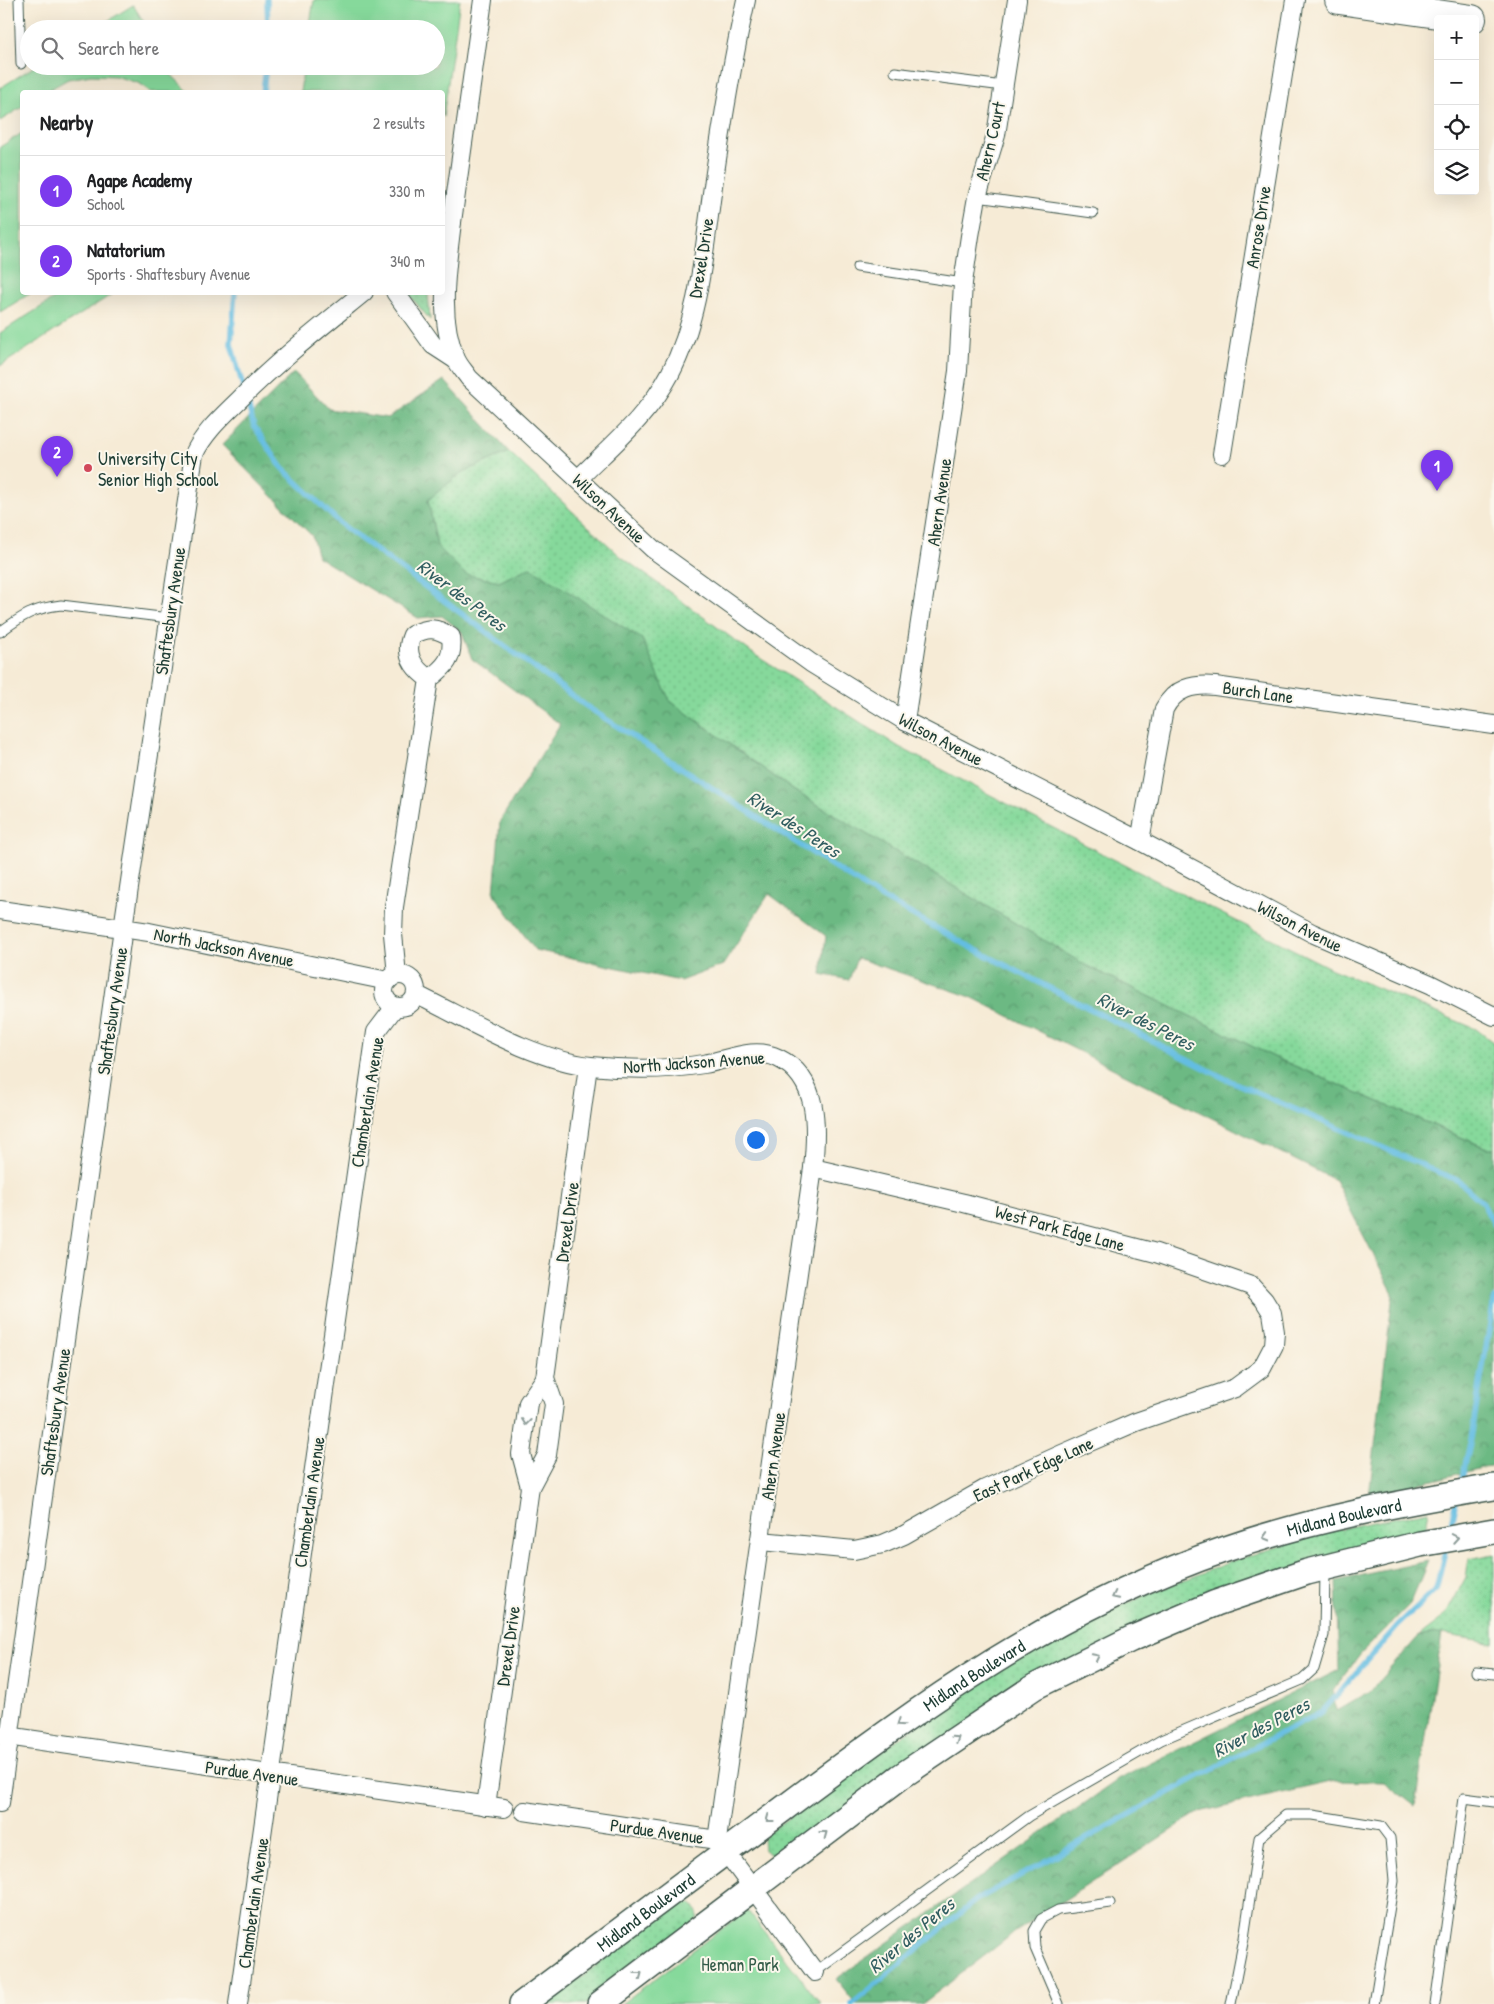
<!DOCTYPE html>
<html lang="en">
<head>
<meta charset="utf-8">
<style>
	body { margin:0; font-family:"Patrick Hand",sans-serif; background:#f2f2f2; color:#202124 }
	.controls { position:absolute; right:15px; top:15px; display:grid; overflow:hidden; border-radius:5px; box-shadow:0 5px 20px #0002 }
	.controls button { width:45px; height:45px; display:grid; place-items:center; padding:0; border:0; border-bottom:1px solid #e0e0e0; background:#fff; color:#202124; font:25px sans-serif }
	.you { position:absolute; left:755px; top:1139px; width:18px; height:18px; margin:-12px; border:4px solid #fff; border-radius:50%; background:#1a73e8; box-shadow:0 0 0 8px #1a73e833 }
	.badge { display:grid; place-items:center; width:32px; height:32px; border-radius:50%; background:#7c3aed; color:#fff; font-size:16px; font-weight:700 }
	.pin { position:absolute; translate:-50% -41px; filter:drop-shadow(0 1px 2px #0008) }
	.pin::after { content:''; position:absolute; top:26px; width:18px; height:15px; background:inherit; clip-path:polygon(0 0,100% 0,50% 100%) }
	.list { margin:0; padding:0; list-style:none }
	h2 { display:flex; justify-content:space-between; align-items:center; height:65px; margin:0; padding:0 20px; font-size:21px }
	h2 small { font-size:16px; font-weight:400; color:#757577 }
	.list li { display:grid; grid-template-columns:32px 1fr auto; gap:15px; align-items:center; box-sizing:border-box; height:70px; padding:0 20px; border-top:1px solid #e0e0e0 }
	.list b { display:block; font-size:19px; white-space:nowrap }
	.list p { margin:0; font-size:16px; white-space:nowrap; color:#757577 }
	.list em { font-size:16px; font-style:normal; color:#757577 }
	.icon { flex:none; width:28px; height:28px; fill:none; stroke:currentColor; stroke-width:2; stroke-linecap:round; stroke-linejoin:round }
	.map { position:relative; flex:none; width:1494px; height:2004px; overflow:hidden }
	.search { position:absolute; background:#fff; box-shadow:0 5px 20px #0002; left:20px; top:20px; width:425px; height:55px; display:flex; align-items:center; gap:12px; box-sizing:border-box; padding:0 18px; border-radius:28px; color:#757577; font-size:19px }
	.panel { position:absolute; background:#fff; box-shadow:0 5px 20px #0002; left:20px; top:90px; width:425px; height:205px; border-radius:5px }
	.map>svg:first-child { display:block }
	.grass { fill:url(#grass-dots); stroke:#528b68 }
	.forest { fill:url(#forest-crowns); stroke:#467b5c }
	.green { fill:#86d99b; stroke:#528b68 }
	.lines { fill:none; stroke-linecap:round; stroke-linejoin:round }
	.stream { stroke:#64bde2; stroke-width:5.5 }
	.lane-casing { stroke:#3f574c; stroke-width:11 }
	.street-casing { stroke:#3f574c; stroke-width:20 }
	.secondary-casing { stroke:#3f574c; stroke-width:28 }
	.primary-casing { stroke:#3f574c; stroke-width:30 }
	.lane { stroke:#fff; stroke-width:9 }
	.street { stroke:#fff; stroke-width:18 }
	.secondary { stroke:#fff; stroke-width:25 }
	.primary { stroke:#fff; stroke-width:28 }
	.oneway { stroke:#8f9e9a }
	.poi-dot { fill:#d1495b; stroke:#fbf7ec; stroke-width:2 }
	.labels { text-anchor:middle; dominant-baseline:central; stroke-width:4; stroke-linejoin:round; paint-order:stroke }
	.street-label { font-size:18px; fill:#1f3d34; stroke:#fbf7ec }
	.poi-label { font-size:18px; fill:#1f3d34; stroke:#fbf7ec; text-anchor:start }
	.park-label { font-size:18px; fill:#345c49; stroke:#fbf7ec }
	.water-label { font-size:19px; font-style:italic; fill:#305d60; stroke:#fbf7ec }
</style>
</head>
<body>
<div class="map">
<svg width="1494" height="2004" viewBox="0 0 1494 2004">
	<defs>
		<pattern id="grass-dots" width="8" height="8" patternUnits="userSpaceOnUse" patternTransform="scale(1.25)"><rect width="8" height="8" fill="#86d99b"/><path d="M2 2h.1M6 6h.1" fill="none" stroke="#73bb86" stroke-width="1.8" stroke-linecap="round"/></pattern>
		<pattern id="forest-crowns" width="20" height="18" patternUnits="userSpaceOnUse" patternTransform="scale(1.25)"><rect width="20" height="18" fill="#6cb983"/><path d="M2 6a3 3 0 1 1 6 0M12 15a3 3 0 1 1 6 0" fill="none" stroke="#58986c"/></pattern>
	</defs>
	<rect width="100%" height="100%" fill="#fbf7ec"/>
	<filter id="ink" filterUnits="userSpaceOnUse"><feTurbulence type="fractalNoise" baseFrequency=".02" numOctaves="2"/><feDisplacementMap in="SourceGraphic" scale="10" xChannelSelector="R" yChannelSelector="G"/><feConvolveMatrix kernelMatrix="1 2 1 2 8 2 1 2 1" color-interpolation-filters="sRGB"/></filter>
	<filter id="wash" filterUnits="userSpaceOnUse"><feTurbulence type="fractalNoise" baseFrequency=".0096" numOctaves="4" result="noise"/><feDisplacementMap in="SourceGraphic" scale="20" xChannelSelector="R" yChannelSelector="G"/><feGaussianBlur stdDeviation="1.12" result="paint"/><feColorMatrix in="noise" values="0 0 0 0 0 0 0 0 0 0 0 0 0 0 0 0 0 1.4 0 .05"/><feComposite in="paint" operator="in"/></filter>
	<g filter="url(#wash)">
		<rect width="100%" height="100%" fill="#f6ebd6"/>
		<g class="grass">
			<polygon points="408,293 428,293 430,320"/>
			<polygon points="509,452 619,555 755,655 899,747 1101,853 1332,969 1476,1029 1494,1043 1494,1148 1487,1148 1276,1058 1085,965 793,790 670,701 641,639 530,567 499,582 465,574 437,546 428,500 461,473"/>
			<polygon points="1429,1511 1425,1531 1129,1631 777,1859 764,1850 763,1839 766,1834 952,1700 1013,1661 1089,1621 1146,1595 1238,1559 1338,1529"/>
			<polygon points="1494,1554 1494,1643 1442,1634 1419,1636 1445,1616 1466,1577 1469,1559"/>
			<path d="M 683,1900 C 693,1903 696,1907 698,1917 L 694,1924 L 586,2004 L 545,2004 Z"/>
		</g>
		<g class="forest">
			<polygon points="294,372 329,409 388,418 444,380 509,452 461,473 428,500 437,546 465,574 499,582 530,567 642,639 670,701 793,790 1085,965 1276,1058 1486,1148 1494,1148 1494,1465 1369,1496 1393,1293 1335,1180 971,997 857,958 849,980 821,974 826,936 769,894 723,965 680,981 535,950 494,894 500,821 560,724 472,659 462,632 442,616 418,618 318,557 312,536 222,445"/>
			<polygon points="1428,1561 1410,1604 1360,1655 1333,1690 1336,1711 1369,1692 1419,1636 1442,1634 1415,1806 1384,1782 1335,1781 1199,1812 1014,1933 922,2004 856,2004 836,1979 1119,1779 1339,1670 1336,1581"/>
		</g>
		<g class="green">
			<polygon points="314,0 460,0 443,117 442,92 300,92 304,66 436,66 436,29 309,29"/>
			<polygon points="133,5 147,27 145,29 95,29"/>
			<polygon points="35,66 162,66 189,92 151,92 138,83 115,76 91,75 68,79 45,92 22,92 22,107 0,121 0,88"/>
			<polygon points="22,133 22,292 31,293 0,312 0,147"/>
			<polygon points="63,293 114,293 0,366 0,333"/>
			<polygon points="747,1910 821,2004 621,2004"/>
		</g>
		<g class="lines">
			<g class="stream">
				<polyline points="267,0 268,29"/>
				<polyline points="263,92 266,66"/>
				<polyline points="235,292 231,344 254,426 282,468 342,525 586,706 877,895 974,949 1226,1079 1459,1181 1482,1202 1494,1224"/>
				<polyline points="1460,1487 1471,1439 1494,1299"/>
				<polyline points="1449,1533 1456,1500"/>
				<polyline points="852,2004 976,1900 1199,1776 1322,1712 1398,1625 1436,1589 1446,1547"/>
			</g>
		</g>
	</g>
	<g filter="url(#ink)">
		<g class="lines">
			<g class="lane-casing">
				<g id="lane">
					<polyline points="19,0 21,64"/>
					<polyline points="895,72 1003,86"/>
					<polyline points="977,197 1093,213"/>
					<polyline points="857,267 963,283"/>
					<path d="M 0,632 C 22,616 34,608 61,605 L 169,618"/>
					<polyline points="1476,1672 1494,1674"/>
					<polyline points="815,1972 1029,1816 1161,1740 1302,1680 1314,1669 1324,1635 1325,1570"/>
					<polyline points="1059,2004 1035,1948 1034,1931 1041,1919 1058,1910 1110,1903"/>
					<polyline points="1231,2004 1244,1938 1259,1838 1286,1815 1313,1815 1381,1826 1390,1838 1394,1881 1374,2004"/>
					<polyline points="1435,2004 1464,1798 1494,1802"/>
				</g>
			</g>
			<g class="street-casing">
				<g id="street">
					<path d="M 452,222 C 447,266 437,317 456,359 C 459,366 465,372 469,378 L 653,549 L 811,663 L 905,721 L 1140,841 L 1312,933 L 1430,984 L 1494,1016"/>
					<polyline points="443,230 452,222 483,0"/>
					<polyline points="395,292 433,345 456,360"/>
					<polyline points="1222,454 1295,0"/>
					<path d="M 578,479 C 611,446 648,416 670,374 C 700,317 704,249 713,186 C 722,124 732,62 746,0"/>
					<polyline points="905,721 958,371 963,283 970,236 977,197 996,135 1017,0"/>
					<path d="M 1140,841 L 1164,709 C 1175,688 1193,684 1215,686 L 1494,725"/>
					<polyline points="0,910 149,932 388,981"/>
					<circle cx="400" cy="991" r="16"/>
					<path d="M 397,975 L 393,934 L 394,907 L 429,679 C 445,667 454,658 451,637 C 436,627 428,627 412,635 C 404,654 413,668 429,679"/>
					<path d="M 417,995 C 469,1020 533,1060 591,1066 C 628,1070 667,1070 704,1064 C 728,1060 754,1046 778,1058 C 820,1078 817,1129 813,1168 L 717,1840"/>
					<polyline points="530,1487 521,1454 528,1403 545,1378"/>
					<polyline points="761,1541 854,1550 883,1544 904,1535 985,1489 1062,1454 1136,1422 1235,1388 1262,1368 1274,1345 1275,1332 1272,1313 1264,1300 1251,1286 1156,1253 964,1203 813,1168"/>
					<polyline points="0,1735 504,1808"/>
					<path d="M 0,1803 L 123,928 L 194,454 C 205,431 223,416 241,398 C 280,359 321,327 364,292"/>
					<polyline points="486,1806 530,1487 547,1455 554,1404 545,1378 588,1066"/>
					<polyline points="524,1811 717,1840 815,1972"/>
					<polyline points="238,2004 376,1032 395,1007"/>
				</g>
			</g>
			<g class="secondary-casing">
				<g id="secondary">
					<path id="s1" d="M 522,2004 C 609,1939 696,1874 783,1809 C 923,1704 1059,1606 1226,1549 C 1313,1519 1404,1502 1494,1487"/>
					<polyline points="600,2004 900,1777 1034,1687 1131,1639 1216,1603 1307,1572 1420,1544 1494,1531"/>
				</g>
			</g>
			<g class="primary-casing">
				<polyline id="primary" points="1339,0 1472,19"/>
			</g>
			<use href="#lane" class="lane"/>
			<use href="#street" class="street"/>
			<use href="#secondary" class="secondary"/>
			<use href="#primary" class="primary"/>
		</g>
		<defs><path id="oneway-chevron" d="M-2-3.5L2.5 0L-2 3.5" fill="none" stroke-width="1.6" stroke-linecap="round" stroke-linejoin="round" transform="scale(1.25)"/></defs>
		<g class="oneway">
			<use href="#oneway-chevron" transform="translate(526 1422) rotate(97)"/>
			<use href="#oneway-chevron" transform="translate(1266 1537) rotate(164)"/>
			<use href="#oneway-chevron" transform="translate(1455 1538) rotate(-10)"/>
			<use href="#oneway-chevron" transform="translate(1115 1596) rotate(154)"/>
			<use href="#oneway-chevron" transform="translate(1096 1657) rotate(-26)"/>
			<use href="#oneway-chevron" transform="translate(900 1723) rotate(146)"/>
			<use href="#oneway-chevron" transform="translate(956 1739) rotate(-34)"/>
			<use href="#oneway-chevron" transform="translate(769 1819) rotate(143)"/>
			<use href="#oneway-chevron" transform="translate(824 1834) rotate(-37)"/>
			<use href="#oneway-chevron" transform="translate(639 1975) rotate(-37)"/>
		</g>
	</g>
	<circle class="poi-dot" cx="88" cy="468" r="5"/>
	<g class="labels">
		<g class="street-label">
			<text transform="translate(990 141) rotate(-77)">Ahern Court</text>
			<text transform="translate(1258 227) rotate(-81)">Anrose Drive</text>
			<text transform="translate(701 258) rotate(-81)">Drexel Drive</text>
			<text transform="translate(939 502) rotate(-82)">Ahern Avenue</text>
			<text transform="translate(609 508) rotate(43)">Wilson Avenue</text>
			<text transform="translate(170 611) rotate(-82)">Shaftesbury Avenue</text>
			<text transform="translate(1258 692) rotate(8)">Burch Lane</text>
			<text transform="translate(941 739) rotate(28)">Wilson Avenue</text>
			<text transform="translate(1300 926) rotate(27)">Wilson Avenue</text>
			<text transform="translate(224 947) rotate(11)">North Jackson Avenue</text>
			<text transform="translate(112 1011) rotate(-82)">Shaftesbury Avenue</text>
			<text transform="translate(694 1062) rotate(-4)">North Jackson Avenue</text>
			<text transform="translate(367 1102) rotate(-81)">Chamberlain Avenue</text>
			<text transform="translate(567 1222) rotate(-82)">Drexel Drive</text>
			<text transform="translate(1060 1228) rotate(15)">West Park Edge Lane</text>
			<text transform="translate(55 1412) rotate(-82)">Shaftesbury Avenue</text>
			<text transform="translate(773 1456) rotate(-82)">Ahern Avenue</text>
			<text transform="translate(1033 1469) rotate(-25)">East Park Edge Lane</text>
			<text transform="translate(309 1502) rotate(-82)">Chamberlain Avenue</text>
			<text stroke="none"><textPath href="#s1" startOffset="964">Midland Boulevard</textPath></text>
			<text transform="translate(508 1646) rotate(-82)">Drexel Drive</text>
			<text stroke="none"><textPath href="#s1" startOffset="559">Midland Boulevard</textPath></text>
			<text transform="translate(252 1773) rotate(8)">Purdue Avenue</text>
			<text transform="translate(657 1831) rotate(8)">Purdue Avenue</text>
			<text transform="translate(253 1903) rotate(-82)">Chamberlain Avenue</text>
			<text stroke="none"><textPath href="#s1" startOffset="154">Midland Boulevard</textPath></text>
		</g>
		<g class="poi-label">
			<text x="98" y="458">University City<tspan x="98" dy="21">Senior High School</tspan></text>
		</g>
		<g class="park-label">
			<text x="740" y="1964">Heman Park</text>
		</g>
		<g class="water-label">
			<text transform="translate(462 595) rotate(37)">River des Peres</text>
			<text transform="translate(794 824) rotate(33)">River des Peres</text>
			<text transform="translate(1146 1021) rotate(27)">River des Peres</text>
			<text transform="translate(1261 1727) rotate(-28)">River des Peres</text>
			<text transform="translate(911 1935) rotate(-40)">River des Peres</text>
		</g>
	</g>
</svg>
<div class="controls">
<button>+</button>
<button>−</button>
<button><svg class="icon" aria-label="locate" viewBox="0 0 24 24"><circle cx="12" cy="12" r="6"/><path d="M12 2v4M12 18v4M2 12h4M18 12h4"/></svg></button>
<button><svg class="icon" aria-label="layers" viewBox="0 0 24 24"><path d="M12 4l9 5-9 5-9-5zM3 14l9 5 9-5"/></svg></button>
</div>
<div class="you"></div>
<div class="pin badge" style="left:1437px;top:491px">1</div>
<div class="pin badge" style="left:57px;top:477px">2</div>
<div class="search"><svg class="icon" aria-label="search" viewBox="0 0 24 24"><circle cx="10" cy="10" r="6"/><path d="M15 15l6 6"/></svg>Search here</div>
<section class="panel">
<h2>Nearby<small>2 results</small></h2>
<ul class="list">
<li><span class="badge">1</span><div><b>Agape Academy</b><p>School</p></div><em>330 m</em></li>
<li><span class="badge">2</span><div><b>Natatorium</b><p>Sports · Shaftesbury Avenue</p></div><em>340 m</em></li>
</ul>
</section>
</div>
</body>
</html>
